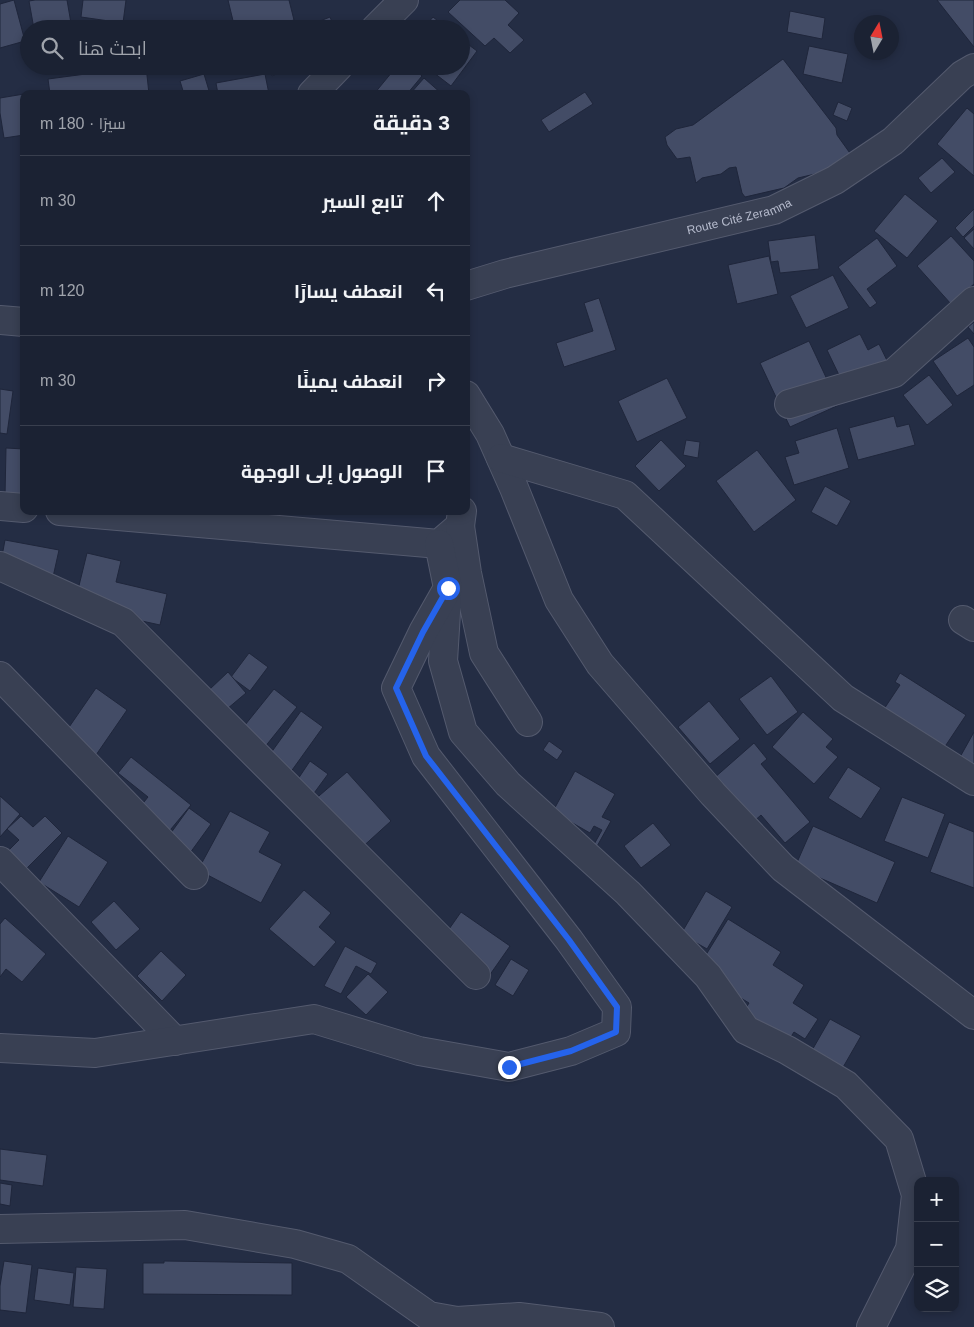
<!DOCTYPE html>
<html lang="ar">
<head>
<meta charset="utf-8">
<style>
	body { margin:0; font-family:Helvetica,Cairo,sans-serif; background:#242a3b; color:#f1f3f6; direction:rtl }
	.controls { position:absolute; right:15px; bottom:15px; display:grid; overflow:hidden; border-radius:10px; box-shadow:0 2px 8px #0003 }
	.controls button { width:45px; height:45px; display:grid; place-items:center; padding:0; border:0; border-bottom:1px solid #393f4e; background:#1b2233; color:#f1f3f6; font:25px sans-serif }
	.compass { position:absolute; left:854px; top:15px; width:45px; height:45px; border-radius:50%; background:#1b2233; box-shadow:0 2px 8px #0003; rotate:10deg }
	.stop { position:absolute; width:15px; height:15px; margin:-11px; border:4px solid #2563eb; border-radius:50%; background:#fff }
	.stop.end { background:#2563eb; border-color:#fff; box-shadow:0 1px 5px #0008 }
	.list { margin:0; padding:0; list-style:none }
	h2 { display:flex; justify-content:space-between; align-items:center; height:65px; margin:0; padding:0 20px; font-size:21px }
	h2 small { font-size:16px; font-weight:400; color:#a0a4ac }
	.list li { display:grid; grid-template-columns:32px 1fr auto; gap:15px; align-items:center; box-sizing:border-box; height:90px; padding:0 20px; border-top:1px solid #393f4e }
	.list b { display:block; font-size:19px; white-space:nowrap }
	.list em { font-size:16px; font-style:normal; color:#a0a4ac }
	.icon { flex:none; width:28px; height:28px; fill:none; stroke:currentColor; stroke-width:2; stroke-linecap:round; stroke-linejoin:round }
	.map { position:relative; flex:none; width:974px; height:1327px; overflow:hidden; direction:ltr }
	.search { position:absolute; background:#1b2233; box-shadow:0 2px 8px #0003; left:20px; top:20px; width:450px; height:55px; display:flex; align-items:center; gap:12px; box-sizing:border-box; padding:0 18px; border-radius:28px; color:#a0a4ac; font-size:19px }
	.panel { position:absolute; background:#1b2233; box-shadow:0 2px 8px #0003; left:20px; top:90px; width:450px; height:425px; border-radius:10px; direction:rtl }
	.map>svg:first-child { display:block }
	.building { fill:#434c66; stroke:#1f263b }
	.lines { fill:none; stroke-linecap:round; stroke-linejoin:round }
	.minor-casing { stroke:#545a6e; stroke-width:30 }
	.minor { stroke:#394053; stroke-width:28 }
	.route { stroke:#2563eb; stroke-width:6 }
	.labels { text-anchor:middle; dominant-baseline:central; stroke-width:4; stroke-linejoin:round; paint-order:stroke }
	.street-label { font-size:12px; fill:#b6bbcd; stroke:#1d2439 }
</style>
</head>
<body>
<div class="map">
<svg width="974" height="1327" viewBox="0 0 974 1327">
	<rect width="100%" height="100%" fill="#242d44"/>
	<g class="building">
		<polygon points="14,0 25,41 0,48 0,4"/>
		<polygon points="35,0 67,0 72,29 34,29 29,1"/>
		<polygon points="83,0 126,0 123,23 81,17"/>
		<polygon points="228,0 289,0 294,20 260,29 235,29"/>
		<polygon points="460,0 505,0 519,13 508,25 524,40 510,53 494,38 485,46 448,12"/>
		<polygon points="937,0 974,0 974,47"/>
		<polygon points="790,11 825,18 822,39 787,32"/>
		<polygon points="330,17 335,29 312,29 310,25"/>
		<polygon points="433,17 448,29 423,29"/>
		<polygon points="461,39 477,51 451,86 425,66 461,66"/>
		<polygon points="809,46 848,54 842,83 803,74"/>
		<polygon points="783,59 836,128 837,135 852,156 832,170 798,178 784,188 745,197 742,193 736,167 729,168 721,174 702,178 696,183 690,157 677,159 667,145 665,137 676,129 693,125"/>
		<polygon points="146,66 149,94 50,94 48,79"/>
		<polygon points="268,66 295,66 272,76"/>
		<polygon points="397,66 411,66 422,76 407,94 374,94"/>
		<polygon points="204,74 210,94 184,94 180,81"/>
		<polygon points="265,74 269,94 218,94 216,83"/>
		<polygon points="424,78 442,94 410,94"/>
		<polygon points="585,92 593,104 549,132 541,120"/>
		<polygon points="24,94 24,135 4,138 0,113 0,98"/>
		<polygon points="838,102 852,108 847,121 833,115"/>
		<polygon points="967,108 974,114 974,176 937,144"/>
		<polygon points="942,158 955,172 931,193 918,178"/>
		<polygon points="905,194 938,221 907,258 874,231"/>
		<polygon points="974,209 974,226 963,237 955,228"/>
		<polygon points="974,229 974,249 964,238"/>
		<polygon points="815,235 819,269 780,273 778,261 771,262 768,241"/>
		<polygon points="951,236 974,261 974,284 951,304 917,266"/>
		<polygon points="877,238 897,266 867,289 877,303 870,308 838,267"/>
		<polygon points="769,256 778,294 737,304 728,265"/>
		<polygon points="833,275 849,308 806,328 790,296"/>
		<polygon points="599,298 616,350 564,367 556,343 593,331 584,303"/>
		<polygon points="974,322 974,334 968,327"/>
		<polygon points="860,334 868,350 879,344 896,379 851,400 827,350"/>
		<polygon points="968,338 974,347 974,385 957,396 933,361"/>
		<polygon points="809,341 839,405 790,427 760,363"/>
		<polygon points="929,375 953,405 927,425 903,395"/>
		<polygon points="667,378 687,418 637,442 618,401"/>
		<polygon points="0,389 13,391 7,434 0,433"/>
		<polygon points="894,416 897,427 909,424 915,445 858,460 849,428"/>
		<polygon points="837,428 849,468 794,485 785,457 799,453 795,441"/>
		<polygon points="661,440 686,466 659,491 635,466"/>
		<polygon points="686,440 700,442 698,458 683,455"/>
		<polygon points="6,448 24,449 24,496 5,496"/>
		<polygon points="757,450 796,500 754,532 716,481"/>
		<polygon points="825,486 851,501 837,526 811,512"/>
		<polygon points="5,540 59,550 51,586 0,567"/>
		<polygon points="87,553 121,561 116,582 167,594 160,625 74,606"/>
		<polygon points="249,653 268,667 250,691 231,677"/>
		<polygon points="228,672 246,693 227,709 210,689"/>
		<polygon points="900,673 966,715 942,751 882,712 900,685 895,682"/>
		<polygon points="771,676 798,712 767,735 739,699"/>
		<polygon points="96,688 127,710 96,755 65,733"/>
		<polygon points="274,689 297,707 264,748 241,730"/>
		<polygon points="709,701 740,739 710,764 678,727"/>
		<polygon points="301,711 323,727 290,773 268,757"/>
		<polygon points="803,712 833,739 826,747 838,757 814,784 772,747"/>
		<polygon points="974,732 974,788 950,775"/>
		<polygon points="549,741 563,751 557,760 543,750"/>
		<polygon points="754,743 767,759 761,764 810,822 785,843 761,815 751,824 713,779"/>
		<polygon points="131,757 191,805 166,835 140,807 148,797 118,773"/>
		<polygon points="310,761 328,774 309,800 292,788"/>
		<polygon points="848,767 881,788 861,819 828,798"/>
		<polygon points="575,771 615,794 602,817 611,821 595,850 592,848 602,830 594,826 590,833 562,817 546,824"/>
		<polygon points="347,772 391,821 358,851 313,801"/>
		<polygon points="0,796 20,814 0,837"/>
		<polygon points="902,797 945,814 928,858 884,841"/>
		<polygon points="189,808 211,824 190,853 168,837"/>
		<polygon points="230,811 270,832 259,852 282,864 261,903 198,870"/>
		<polygon points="21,816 33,827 45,816 62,833 27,868 9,850 19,840 7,829"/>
		<polygon points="949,822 974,832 974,888 930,872"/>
		<polygon points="653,823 671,845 641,868 624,846"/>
		<polygon points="813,826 895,862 877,903 795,867"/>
		<polygon points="68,836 108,862 79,907 39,882"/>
		<polygon points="304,890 331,913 319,927 336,942 314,967 269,929"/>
		<polygon points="706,891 732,907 707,949 681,934"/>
		<polygon points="114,901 140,929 116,950 91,922"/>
		<polygon points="461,912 510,946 489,976 440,942"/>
		<polygon points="5,918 46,954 22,982 6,969 0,977 0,924"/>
		<polygon points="728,919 781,952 773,965 804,985 793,1003 818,1019 805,1039 794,1032 783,1049 738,1021 749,1003 696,971"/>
		<polygon points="345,946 377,963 371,974 356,966 341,994 324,986"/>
		<polygon points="161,951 186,975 162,1001 137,976"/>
		<polygon points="511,959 529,970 513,996 495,985"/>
		<polygon points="368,974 388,992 366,1015 346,997"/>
		<polygon points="830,1019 861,1036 838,1076 807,1059"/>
		<polygon points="0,1149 47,1155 43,1186 0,1180"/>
		<polygon points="0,1183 12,1185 10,1206 0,1204"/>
		<polygon points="4,1261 32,1265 26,1313 0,1310 0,1286"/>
		<polygon points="164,1261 292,1263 292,1295 143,1294 143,1263 164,1263"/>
		<polygon points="76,1267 107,1269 104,1309 73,1307"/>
		<polygon points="38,1268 74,1273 70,1305 34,1300"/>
	</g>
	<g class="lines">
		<g class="minor-casing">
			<g id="minor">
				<polyline points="375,29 404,0"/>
				<polyline points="312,94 339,66"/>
				<path id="s1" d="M 466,286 L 505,274 L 774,210 L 835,180 L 893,141 L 962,75 L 974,68"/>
				<polyline points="0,320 24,322"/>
				<polyline points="466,395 490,434 514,488 559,600 600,664 713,794 783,868 974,1015"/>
				<polyline points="789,404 894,373 974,301"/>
				<polyline points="501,458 625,495 843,698 974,781"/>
				<polyline points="0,506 24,508"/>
				<polyline points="60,511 439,544 460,526 462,511"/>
				<polyline points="460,526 467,573 484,653 528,722"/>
				<polyline points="0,566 123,622 476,975"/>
				<polyline points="447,596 443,661 463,732 508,784 628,893 708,976 746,1030 787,1050 846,1085 899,1139 916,1195 910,1249 871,1327"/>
				<polyline points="963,620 974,627"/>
				<polyline points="0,676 194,875"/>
				<polyline points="0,861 175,1041"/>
				<polyline points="0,1048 95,1053 314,1019 419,1051 509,1067 571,1051 616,1032 617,1007 569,940 426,756 396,688 423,632 448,588 439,544"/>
				<polyline points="0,1229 185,1225 295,1244 348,1259 429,1316 457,1321 519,1317 600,1327"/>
			</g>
		</g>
		<use href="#minor" class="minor"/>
	</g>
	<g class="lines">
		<polyline class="route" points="448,588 423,632 396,688 426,756 569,940 617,1007 616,1032 571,1051 509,1067"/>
	</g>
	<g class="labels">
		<g class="street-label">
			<text stroke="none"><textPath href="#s1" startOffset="282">Route Cité Zeramna</textPath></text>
		</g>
	</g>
</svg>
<div class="controls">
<button>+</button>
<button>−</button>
<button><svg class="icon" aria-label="layers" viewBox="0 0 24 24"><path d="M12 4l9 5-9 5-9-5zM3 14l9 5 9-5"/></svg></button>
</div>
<svg class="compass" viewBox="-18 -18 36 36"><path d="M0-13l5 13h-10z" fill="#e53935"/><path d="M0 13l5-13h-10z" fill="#a0a4ac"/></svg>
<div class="stop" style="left:448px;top:588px"></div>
<div class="stop end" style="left:509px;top:1067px"></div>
<div class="search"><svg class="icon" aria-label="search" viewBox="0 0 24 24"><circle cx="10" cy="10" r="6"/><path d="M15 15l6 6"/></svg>ابحث هنا</div>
<section class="panel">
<h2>3 دقيقة<small>سيرًا · 180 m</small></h2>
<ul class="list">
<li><svg class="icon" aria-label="ahead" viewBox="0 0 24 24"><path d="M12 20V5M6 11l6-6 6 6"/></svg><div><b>تابع السير</b></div><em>30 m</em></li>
<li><svg class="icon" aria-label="left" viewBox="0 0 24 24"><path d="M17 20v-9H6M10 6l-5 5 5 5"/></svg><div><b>انعطف يسارًا</b></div><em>120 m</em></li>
<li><svg class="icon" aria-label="right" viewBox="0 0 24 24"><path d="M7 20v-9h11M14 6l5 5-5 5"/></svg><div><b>انعطف يمينًا</b></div><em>30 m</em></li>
<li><svg class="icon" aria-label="arrive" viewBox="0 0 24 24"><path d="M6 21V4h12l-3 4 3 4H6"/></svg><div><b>الوصول إلى الوجهة</b></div></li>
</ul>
</section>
</div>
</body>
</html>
